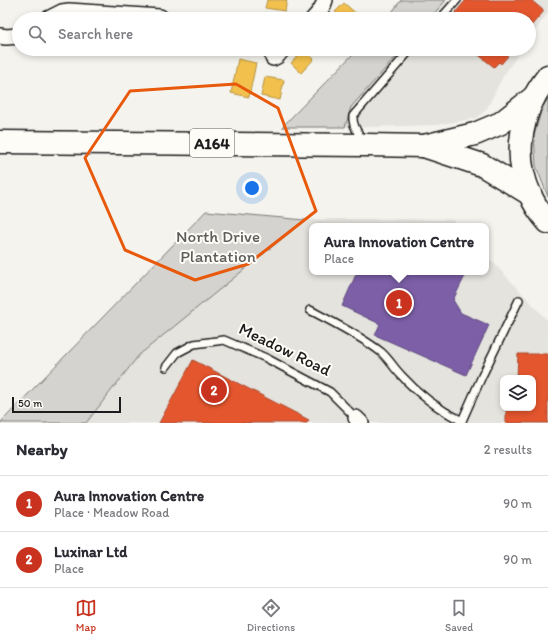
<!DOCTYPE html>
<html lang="en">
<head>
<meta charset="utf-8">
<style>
	body { margin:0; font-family:Itim,sans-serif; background:#f7f7f7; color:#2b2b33 }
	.controls { position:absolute; right:12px; bottom:12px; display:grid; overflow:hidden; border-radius:8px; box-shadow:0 2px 6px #0003 }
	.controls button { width:36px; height:36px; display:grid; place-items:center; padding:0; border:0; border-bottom:1px solid #e1e1e2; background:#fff; color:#2b2b33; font:20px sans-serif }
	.scale { position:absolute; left:12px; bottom:10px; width:109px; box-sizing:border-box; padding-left:4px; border:2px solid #1c1c1c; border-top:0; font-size:11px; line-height:14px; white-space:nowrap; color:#1c1c1c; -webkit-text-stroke:3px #fdfcf7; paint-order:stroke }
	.you { position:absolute; left:252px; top:188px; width:14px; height:14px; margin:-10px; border:3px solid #fff; border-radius:50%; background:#1a73e8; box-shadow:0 0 0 6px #1a73e833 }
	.badge { display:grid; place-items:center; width:26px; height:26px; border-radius:50%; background:#c8321e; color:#fff; font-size:13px; font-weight:700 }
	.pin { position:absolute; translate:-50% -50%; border:2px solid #fff; box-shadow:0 1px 4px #0006 }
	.popup { position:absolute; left:309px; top:223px; width:180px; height:52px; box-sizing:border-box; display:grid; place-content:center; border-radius:8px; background:#fff; filter:drop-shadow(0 1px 3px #0005); font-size:13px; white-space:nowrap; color:#7c7c81 }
	.popup b { font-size:15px; color:#2b2b33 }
	.popup::after { content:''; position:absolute; left:50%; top:100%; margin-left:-8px; border:8px solid transparent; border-top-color:#fff }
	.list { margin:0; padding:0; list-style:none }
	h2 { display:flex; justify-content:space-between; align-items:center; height:52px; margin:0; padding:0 16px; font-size:17px }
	h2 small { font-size:13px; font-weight:400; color:#7c7c81 }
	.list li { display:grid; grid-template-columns:26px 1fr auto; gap:12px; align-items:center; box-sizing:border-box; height:56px; padding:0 16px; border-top:1px solid #e1e1e2 }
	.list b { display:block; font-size:15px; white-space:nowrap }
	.list p { margin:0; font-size:13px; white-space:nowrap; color:#7c7c81 }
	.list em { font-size:13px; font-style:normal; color:#7c7c81 }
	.icon { flex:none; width:22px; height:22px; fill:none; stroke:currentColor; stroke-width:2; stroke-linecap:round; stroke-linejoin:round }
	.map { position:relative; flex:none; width:548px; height:423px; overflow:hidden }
	.search { position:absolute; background:#fff; box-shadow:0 2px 6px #0003; left:12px; right:12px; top:12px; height:44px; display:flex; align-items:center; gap:10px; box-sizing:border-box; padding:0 14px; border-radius:22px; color:#7c7c81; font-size:15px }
	.sheet { height:164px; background:#fff }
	nav { display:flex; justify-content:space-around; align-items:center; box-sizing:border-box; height:56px; border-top:1px solid #e1e1e2; background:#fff; font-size:11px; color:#7c7c81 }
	nav a { display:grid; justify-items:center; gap:2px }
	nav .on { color:#c8321e }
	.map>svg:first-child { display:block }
	.built { fill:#e4e3de; fill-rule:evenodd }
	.green { fill:#d4d3cf; stroke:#787876 }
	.homes { fill:#f2c14e; stroke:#b2903f }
	.shops { fill:#e4572e; stroke:#a84529 }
	.offices { fill:#7b5ea7; stroke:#5e4a7d }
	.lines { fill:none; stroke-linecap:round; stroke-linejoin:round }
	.lane-casing { stroke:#1c1c1c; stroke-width:10 }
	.street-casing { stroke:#1c1c1c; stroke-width:18 }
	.highway-casing { stroke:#1c1c1c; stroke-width:25 }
	.lane { stroke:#fdfcf7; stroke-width:7 }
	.street { stroke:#fdfcf7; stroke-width:15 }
	.highway { stroke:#fdfcf7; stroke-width:22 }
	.marked { fill:none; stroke:#e8590c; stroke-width:3; stroke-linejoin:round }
	.labels { text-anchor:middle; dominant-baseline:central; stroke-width:4; stroke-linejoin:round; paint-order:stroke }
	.shield { fill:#fdfcf7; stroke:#605f5e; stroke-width:1 }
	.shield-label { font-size:16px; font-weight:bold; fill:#1c1c1c }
	.park-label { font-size:17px; fill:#5c5c5b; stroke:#fdfcf7 }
	.street-label { font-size:17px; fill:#1c1c1c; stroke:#fdfcf7 }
</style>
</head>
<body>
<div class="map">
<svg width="548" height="423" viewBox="0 0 548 423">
	<rect width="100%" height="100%" fill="#f4f3ee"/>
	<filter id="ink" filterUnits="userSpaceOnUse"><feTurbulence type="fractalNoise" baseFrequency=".025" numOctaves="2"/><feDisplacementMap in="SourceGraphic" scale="8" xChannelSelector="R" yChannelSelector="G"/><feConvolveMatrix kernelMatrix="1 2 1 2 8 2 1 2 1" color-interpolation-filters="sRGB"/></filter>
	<g filter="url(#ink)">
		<g class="built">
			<polygon points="401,0 548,0 548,13 529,39 529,19 387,19"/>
			<polygon points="358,49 522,49 503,76 486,110 477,118 436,125 368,127 282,127"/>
			<path d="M 344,219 L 453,220 L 458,226 L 312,226 L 312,272 L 486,272 L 486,255 L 548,321 L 548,423 L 86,423 L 139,355 L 305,220 ZM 503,378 L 533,378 L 533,408 L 503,408 Z"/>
		</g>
		<g class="green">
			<polygon points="401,0 446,0 429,19 387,19"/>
			<polygon points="358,49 403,49 351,107 345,127 282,127"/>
			<polygon points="548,99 548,197 536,166 534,136 542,107"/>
			<polygon points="206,211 305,220 139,355 86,423 0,423"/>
		</g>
		<g class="homes">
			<polygon points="267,0 287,0 285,11 265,8"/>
			<polygon points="344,3 360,17 358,19 342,19 335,12"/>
			<polygon points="265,13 285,16 284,19 264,19"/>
			<polygon points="304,49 314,59 301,73 291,63"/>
			<polygon points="238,59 256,63 249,97 231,93"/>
			<polygon points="265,77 284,80 280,100 261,96"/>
		</g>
		<g class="shops">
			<polygon points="466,0 531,0 544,11 530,27 529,26 529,19 450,19"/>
			<polygon points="471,49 510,49 506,54 508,56 501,64 499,62 494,67"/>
			<polygon points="518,354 548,354 548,423 506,423 506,408 533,408 533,378 517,378"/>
			<polygon points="193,360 309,420 307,423 159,423"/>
		</g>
		<polygon class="offices" points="357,272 467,272 453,300 461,313 489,325 466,375 375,335 380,324 342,306"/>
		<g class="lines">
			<g class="lane-casing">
				<g id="lane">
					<polyline points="440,19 457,0"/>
					<path d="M 364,142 C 359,134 352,126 353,116 L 411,49"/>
					<path d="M 310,310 C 334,323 359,335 381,352 C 389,359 394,368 401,375 C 419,395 438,409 462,421"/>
					<polyline points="166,367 177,353 194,344 224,340 266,358 330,392 356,418"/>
					<polyline points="461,423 482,376 519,300"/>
				</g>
			</g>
			<g class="street-casing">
				<g id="street">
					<polyline points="48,19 62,12 69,11 160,17"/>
					<path d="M 313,19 C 319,13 323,8 325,0"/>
					<polyline points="0,36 6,37 19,36"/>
					<polyline points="273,58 277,56 283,49"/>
					<polyline points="356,418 361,423"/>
				</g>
			</g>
			<g class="highway-casing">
				<g id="highway">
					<path d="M 548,76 C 521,110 512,154 530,194 C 534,204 541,214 548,222"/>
					<polyline points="0,142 366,145 424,146 475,134 501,123 534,97"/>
					<polyline points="424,146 482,165 530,194"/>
				</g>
			</g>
			<use href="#lane" class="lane"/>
			<use href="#street" class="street"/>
			<use href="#highway" class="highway"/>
		</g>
	</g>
	<path class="marked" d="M 236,84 L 278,108 L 316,211 L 248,264 L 195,280 L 125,250 L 85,158 L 130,91 Z"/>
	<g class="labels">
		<rect class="shield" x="190" y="129" width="44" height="28" rx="3"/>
		<g class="shield-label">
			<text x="212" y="143">A164</text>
		</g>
		<g class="park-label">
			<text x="218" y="236">North Drive<tspan x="218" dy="20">Plantation</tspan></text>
		</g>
		<g class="street-label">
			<text transform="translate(285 349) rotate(26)">Meadow Road</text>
		</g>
	</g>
</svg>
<div class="controls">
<button><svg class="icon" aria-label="layers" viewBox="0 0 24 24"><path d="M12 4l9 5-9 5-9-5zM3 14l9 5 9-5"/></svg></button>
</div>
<div class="scale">50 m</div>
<div class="you"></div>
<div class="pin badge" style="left:399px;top:303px">1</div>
<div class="popup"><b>Aura Innovation Centre</b>Place</div>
<div class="pin badge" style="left:214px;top:390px">2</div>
<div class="search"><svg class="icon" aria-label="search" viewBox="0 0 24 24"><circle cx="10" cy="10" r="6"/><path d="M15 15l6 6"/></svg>Search here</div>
</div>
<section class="sheet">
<h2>Nearby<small>2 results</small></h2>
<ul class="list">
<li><span class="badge">1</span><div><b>Aura Innovation Centre</b><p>Place · Meadow Road</p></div><em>90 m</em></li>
<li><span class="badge">2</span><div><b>Luxinar Ltd</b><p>Place</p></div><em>90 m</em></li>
</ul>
</section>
<nav>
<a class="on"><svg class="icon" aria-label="map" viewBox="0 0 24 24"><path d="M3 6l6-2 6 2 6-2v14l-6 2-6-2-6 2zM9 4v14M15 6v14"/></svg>Map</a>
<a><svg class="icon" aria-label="directions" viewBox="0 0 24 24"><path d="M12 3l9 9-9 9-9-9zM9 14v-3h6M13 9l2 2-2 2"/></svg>Directions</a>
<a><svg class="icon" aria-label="saved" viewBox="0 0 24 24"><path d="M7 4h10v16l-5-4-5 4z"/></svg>Saved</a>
</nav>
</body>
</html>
